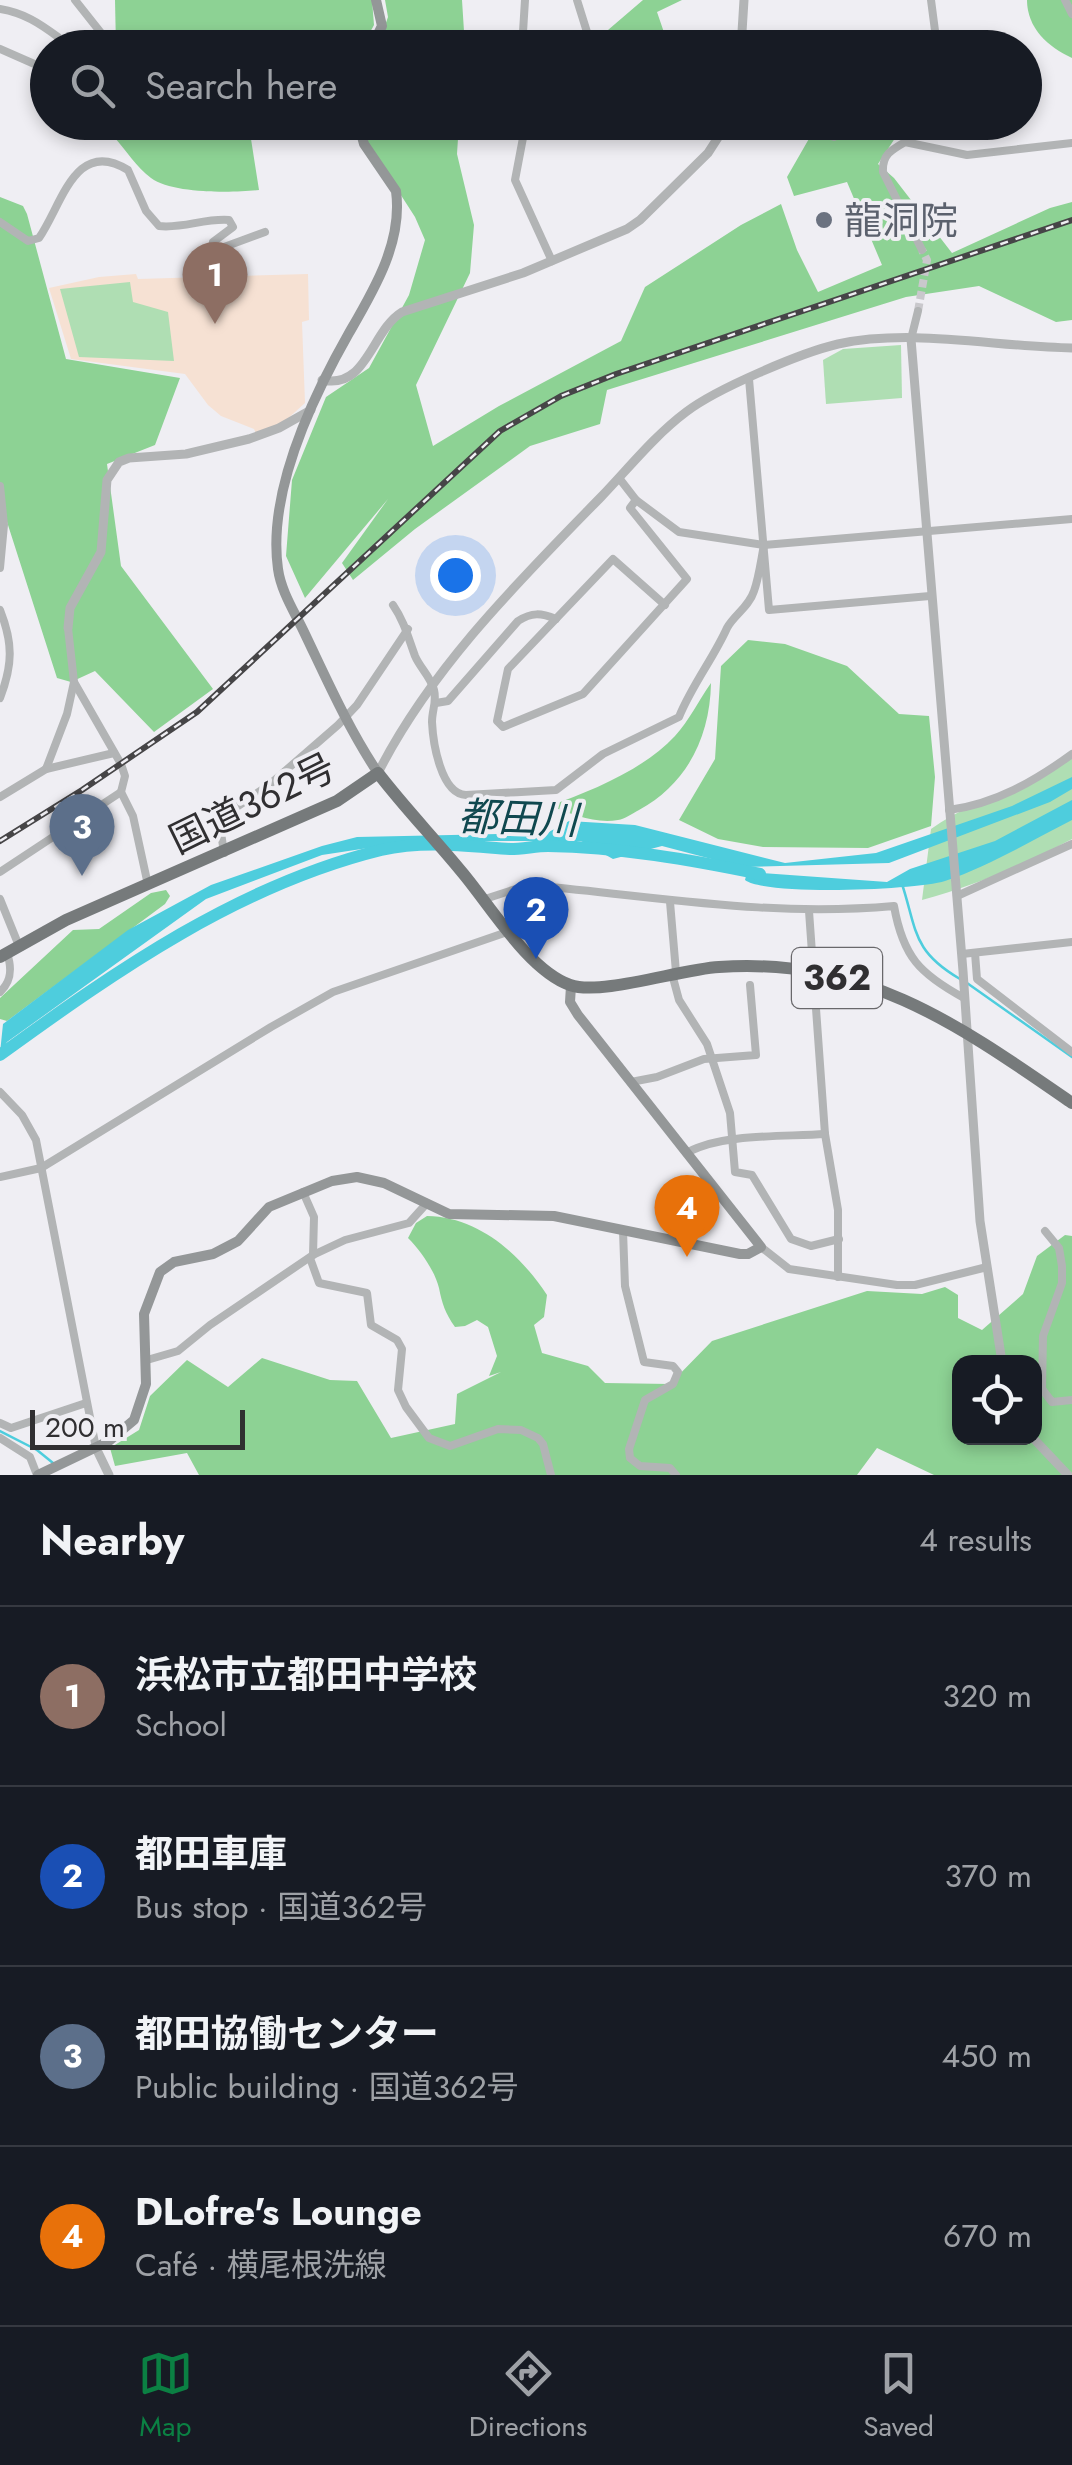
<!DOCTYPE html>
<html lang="en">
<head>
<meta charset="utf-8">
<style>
	body { margin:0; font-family:Jost,"Noto Sans JP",sans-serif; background:#242831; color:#f1f3f6 }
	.controls { position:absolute; right:30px; bottom:30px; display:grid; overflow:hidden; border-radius:20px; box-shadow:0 5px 15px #0003 }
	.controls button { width:90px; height:90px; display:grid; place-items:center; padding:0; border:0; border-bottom:2px solid #363941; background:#171b24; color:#f1f3f6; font:50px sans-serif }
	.scale { position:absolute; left:30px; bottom:25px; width:215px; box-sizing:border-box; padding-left:10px; border:5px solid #302f31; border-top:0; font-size:28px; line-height:35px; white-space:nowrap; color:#302f31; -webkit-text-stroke:8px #efeef3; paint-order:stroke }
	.you { position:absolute; left:455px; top:575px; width:35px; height:35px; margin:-25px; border:8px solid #fff; border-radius:50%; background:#1a73e8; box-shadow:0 0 0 15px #1a73e833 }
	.badge { display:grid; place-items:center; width:65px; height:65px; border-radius:50%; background:#0b8043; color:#fff; font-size:32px; font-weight:700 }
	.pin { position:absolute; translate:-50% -82px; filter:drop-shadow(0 2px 5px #0008) }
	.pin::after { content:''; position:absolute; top:52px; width:35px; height:30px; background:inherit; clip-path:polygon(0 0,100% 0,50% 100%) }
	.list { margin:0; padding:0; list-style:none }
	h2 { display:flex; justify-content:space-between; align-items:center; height:130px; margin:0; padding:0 40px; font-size:42px }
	h2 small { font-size:32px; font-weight:400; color:#9ea1a6 }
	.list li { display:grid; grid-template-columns:65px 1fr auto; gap:30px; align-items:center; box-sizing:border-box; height:180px; padding:0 40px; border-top:2px solid #363941 }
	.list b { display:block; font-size:38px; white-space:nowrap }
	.list p { margin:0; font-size:32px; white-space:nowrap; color:#9ea1a6 }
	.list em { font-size:32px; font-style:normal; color:#9ea1a6 }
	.icon { flex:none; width:55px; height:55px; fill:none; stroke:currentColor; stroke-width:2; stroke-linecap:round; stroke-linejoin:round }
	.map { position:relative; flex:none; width:1072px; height:1475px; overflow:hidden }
	.search { position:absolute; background:#171b24; box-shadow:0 5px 15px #0003; left:30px; right:30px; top:30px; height:110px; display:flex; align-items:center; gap:25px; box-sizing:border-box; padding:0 35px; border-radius:55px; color:#9ea1a6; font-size:38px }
	.sheet { height:850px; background:#171b24 }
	nav { display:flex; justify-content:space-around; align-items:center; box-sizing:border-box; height:140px; border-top:2px solid #363941; background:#171b24; font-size:28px; color:#9ea1a6 }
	nav a { display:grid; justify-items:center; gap:5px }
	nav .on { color:#0b8043 }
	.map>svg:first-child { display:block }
	.education { fill:#f6e1d3 }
	.green { fill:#afdeb3 }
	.forest { fill:#8dd294; fill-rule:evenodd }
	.water { fill:#4ecddd }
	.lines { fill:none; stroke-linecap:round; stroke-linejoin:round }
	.stream { stroke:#4ecddd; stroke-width:2.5 }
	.river { stroke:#4ecddd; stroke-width:12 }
	.minor-tunnel { stroke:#c9c8cc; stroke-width:8; stroke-dasharray:8 4; stroke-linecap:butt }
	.minor { stroke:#b2b4b5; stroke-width:8 }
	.tertiary { stroke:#b2b4b5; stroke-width:9 }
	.secondary { stroke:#949798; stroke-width:10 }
	.trunk { stroke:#767a7b; stroke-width:12 }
	.rail-casing { stroke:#464547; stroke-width:6 }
	.rail { stroke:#efeef3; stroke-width:2.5; stroke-dasharray:8; stroke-linecap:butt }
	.worship-dot { fill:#6b7280; stroke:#efeef3; stroke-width:4 }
	.labels { text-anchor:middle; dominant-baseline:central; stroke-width:8; stroke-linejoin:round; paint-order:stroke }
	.shield { fill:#efeef3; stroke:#69686b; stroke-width:2.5 }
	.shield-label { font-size:35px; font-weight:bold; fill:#302f31 }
	.worship-label { font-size:38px; fill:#5b616d; stroke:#efeef3; text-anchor:start }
	.street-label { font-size:38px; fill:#302f31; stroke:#efeef3 }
	.water-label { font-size:40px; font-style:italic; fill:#10484f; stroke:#efeef3 }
</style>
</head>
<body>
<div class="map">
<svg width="1072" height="1475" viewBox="0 0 1072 1475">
	<rect width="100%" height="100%" fill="#efeef3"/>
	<polygon class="education" points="136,274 138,279 308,274 309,320 302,322 305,403 284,422 257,436 254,429 221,416 208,405 185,374 71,359 49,288 99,277"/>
	<g class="green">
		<polygon points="130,282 133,302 168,312 174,361 79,357 60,289"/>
		<polygon points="901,345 902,398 826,404 823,360 843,349"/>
		<path d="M 1072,756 L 1072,839 C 1023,865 975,886 922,900 L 931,829 C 974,798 1029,788 1072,756 Z"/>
	</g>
	<g class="forest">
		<polygon points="115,0 372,0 374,25 362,47 116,47"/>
		<polygon points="385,0 462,0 465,47 377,48 388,17"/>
		<polygon points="643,0 682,0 657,12 669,47 612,47 608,30"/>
		<path d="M 1027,0 L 1072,0 L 1072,58 C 1048,47 1027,28 1027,0 Z"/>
		<path d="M 114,123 L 341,122 L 341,136 L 251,139 L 259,190 C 233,193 173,194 151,178 C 137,168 125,149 114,137 Z"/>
		<polygon points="359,123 459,123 457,154 474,225 470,273 416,385 433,446 499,406 621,341 645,287 741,225 781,204 797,250 818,292 882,265 847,182 794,196 787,177 818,123 905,123 878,164 894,178 952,253 1050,208 1072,202 1072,320 1056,322 979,286 906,297 607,390 600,424 530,446 415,529 353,580 342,563 388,499 305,598 286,556 292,480 326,397 369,368 409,295 425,240 415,217 359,130"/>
		<polygon points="0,197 23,206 27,214 66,359 180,378 155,445 107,464 121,566 213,689 154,732 95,671 71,682 57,678 0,500"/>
		<polygon points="748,640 785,644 847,666 899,714 929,716 935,777 931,826 868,848 763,847 718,839 679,820 715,759 721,666"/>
		<path d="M 711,683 C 710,737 687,784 639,810 C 633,813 625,819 618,820 C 595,824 572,814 550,806 C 593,790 643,770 675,736 C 689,721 699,700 711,683 Z"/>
		<polygon points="166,890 170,896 165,904 7,1021 0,1019 0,998 73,930 99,929 151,893"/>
		<path d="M 427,1216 C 479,1217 520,1254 547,1295 L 544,1317 L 534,1325 L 542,1353 L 588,1366 L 605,1383 L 670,1384 L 712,1341 L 867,1291 L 922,1294 L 945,1287 L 958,1295 L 958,1318 L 982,1330 L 1023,1294 L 1037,1256 L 1065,1235 L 1072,1236 L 1072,1475 L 934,1475 L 877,1448 L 857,1475 L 199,1475 L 187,1453 L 115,1466 L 110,1448 L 139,1430 L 150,1396 L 187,1360 L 228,1387 L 262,1358 L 330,1380 L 357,1381 L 391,1438 L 455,1424 L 457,1394 L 501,1372 L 489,1376 L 497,1356 L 488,1327 L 477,1320 L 465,1326 L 455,1327 C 445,1313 442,1303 439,1288 C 435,1271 420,1250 408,1238 L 416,1223 ZM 960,1362 L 1034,1362 L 1034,1438 L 960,1438 Z"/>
	</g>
	<g class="water">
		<polygon points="1072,777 1072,789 1050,802 889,863 742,867 662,846 613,859 581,841 414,841 322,855 206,899 7,1042 0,1053 3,1024 128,930 211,885 322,846 357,837 547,833 569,821 635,825 785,863 876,853 1012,806"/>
		<path d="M 1072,800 L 1072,820 C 1031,841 989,866 945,881 C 917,890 766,896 745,880 L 747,872 L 887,882 L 910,869 L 995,841 Z"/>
	</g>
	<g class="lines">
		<g class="stream">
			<path d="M 902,884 C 917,930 912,951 960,979"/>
			<polyline points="967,983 1072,1057"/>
			<polyline points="0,1431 37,1450 53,1463"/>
		</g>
		<path class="river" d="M 0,1055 C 117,970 239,885 381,850 C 424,840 467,846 510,849 C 523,849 536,846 548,846 C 618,847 692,860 760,874"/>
		<polyline class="minor-tunnel" points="918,311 927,260 922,250"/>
		<g class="minor">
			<polyline points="75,0 113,48"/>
			<polyline points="577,0 592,48"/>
			<polyline points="931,0 937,46 934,48"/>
			<polyline points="1065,0 1072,14"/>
			<path d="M 0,9 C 24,13 39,23 58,37 L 60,48"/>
			<polyline points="522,48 525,0"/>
			<polyline points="0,49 48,70"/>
			<polyline points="526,122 515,180 552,261"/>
			<polyline points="778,122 834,137 854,122"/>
			<polyline points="905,142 910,122"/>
			<path d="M 0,222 L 28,241 L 39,238 C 62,205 75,137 128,170 L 146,211 L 159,226 C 182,229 205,218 229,220 L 233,227 L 213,242 L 216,250 L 265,232"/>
			<path d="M 922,250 L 883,172 C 882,155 891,150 905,142 L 967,155 L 1072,143"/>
			<polyline points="911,339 918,311"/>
			<polyline points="749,379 769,610 930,596"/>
			<polyline points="619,478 636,500 679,532 764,545 1072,519"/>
			<polyline points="0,486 4,525 0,568"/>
			<polyline points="636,500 630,508 687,579 583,694 503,727 497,721 508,669 613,559 665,605"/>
			<path d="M 393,605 C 404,621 408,637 415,656 C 420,668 431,677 434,690 C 437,702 432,710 432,722 C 433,743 441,794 466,795 L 556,790 L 603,754 L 679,717 C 692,685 713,659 727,628 C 734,615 749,607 754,591 C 759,577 761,560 764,545"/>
			<path d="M 0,610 C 13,643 13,664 0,698"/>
			<polyline points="74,682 121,764 125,776 121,792 133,816 148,885"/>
			<path d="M 436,703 L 448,701 L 518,621 C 532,612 541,613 556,619"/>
			<polyline points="46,769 114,753"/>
			<polyline points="0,797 46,769 67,714 74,682 68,628"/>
			<path d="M 949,810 C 995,804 1035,781 1072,754"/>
			<polyline points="224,853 219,819 269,785 338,725 357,705 408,629"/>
			<polyline points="0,872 121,792"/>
			<polyline points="957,896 1072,844"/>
			<polyline points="0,899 19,946"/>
			<path d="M 485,899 L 522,887 L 539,886 C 662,897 768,917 894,906 C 903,957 920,974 964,998"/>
			<polyline points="670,902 676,972"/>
			<polyline points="809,911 825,1134 838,1210 838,1277"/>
			<polyline points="975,953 977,979 1072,1052"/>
			<polyline points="962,954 1072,942"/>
			<polyline points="672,974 679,1000 707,1044 730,1113 735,1172 752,1175 791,1239 811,1246 839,1239"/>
			<path d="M 0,992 C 12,981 12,968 7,953"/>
			<polyline points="631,1082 657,1077 704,1059 756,1055 750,985"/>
			<polyline points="0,1092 22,1115 36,1140 96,1448"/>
			<path d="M 688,1152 C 724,1133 785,1137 825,1134"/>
			<polyline points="0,1177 41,1168 271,1027 333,992 510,931"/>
			<polyline points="303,1192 314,1217 313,1255"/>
			<polyline points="623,1231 625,1286 644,1362 673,1366 678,1372 673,1384 645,1400 629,1449 630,1458 640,1466 670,1468 676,1475"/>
			<polyline points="1045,1231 1059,1248 1062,1266 1062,1283 1043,1336 1042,1389 1052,1402 1072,1400"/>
			<polyline points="761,1247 789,1269 897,1285 915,1285 987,1267"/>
			<polyline points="310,1258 319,1283 367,1293 371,1325 397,1340 402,1349 398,1390 406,1407 429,1438 450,1446 498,1429 521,1430 538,1438 543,1444 551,1475"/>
			<polyline points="147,1360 178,1351 210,1325 313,1255 345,1240 409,1223 427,1203"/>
			<polyline points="0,1423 11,1428 86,1403"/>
			<polyline points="0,1438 30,1457 37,1475"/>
		</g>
		<g class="tertiary">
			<polyline points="741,48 744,0"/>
			<polyline points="911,339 963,971 980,1221 1002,1362"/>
			<path d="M 322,380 C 367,390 371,331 402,312 L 523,273 L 627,229 L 640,220 L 708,153 L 728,122"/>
			<polyline points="68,628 70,608 101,552 107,480 119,462 129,458 186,454 249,439 279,428 311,410"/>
			<path d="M 378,773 C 431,668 519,581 601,497 C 628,469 654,436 686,412 C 716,389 800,353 838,344 C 913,328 996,347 1072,348"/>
			<polyline points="1033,1438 1068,1475"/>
			<polyline points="96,1448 109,1475"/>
		</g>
		<g class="secondary">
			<polyline points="371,48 382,26 376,0"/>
			<path d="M 358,122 L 364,144 L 396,191 C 403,242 374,290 349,333 C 312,398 267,492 278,569 C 281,591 294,611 304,632 C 327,680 348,728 378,773"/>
			<polyline points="38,1475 109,1441 134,1420 146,1384 144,1314 160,1272 174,1262 213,1254 238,1241 269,1207 332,1181 357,1177 384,1183 449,1214 554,1216 740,1254 748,1254 761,1247 578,1015 570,1002 571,986"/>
		</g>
		<path class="trunk" d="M 0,957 L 66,920 L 337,801 L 378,773 C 404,807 434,838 461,871 C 490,905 528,970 570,985 C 601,996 681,969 719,967 C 865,957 959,1025 1072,1103"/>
		<g class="rail-casing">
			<polyline id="rail" points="0,841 82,790 197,712 500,431 561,396 616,374 1072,220"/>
		</g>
		<use href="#rail" class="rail"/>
	</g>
	<circle class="worship-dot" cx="824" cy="220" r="10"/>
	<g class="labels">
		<rect class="shield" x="792" y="948" width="90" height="60" rx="8"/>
		<g class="shield-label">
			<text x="837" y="978">362</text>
		</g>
		<g class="worship-label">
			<text x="844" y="220">龍洞院</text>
		</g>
		<g class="street-label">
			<text transform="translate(252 803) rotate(-26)">国道362号</text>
		</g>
		<g class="water-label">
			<text transform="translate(518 818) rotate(2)">都田川</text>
		</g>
	</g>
</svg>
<div class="controls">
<button><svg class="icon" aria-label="locate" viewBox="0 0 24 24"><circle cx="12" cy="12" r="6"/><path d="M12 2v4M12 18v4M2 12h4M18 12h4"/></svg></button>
</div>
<div class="scale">200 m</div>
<div class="you"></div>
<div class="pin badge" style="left:215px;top:324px;background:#8d6e63">1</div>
<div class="pin badge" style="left:536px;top:959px;background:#1a4fb4">2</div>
<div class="pin badge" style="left:82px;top:876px;background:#5c6f8a">3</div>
<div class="pin badge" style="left:687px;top:1257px;background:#e8710a">4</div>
<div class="search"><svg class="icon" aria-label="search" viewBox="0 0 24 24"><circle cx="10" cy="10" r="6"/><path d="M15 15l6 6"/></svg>Search here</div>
</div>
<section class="sheet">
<h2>Nearby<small>4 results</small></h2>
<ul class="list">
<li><span class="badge" style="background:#8d6e63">1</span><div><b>浜松市立都田中学校</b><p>School</p></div><em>320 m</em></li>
<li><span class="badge" style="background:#1a4fb4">2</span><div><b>都田車庫</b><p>Bus stop · 国道362号</p></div><em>370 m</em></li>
<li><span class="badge" style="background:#5c6f8a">3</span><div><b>都田協働センター</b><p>Public building · 国道362号</p></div><em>450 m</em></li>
<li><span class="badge" style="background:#e8710a">4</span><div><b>DLofre's Lounge</b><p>Café · 横尾根洗線</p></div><em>670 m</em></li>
</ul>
</section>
<nav>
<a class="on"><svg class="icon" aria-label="map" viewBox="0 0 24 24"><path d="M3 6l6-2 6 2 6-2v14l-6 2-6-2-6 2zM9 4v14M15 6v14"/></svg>Map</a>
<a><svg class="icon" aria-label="directions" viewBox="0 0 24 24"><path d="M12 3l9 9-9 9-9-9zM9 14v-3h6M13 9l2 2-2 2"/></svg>Directions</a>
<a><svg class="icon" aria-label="saved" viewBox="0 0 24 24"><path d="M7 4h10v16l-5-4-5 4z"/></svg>Saved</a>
</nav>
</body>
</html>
